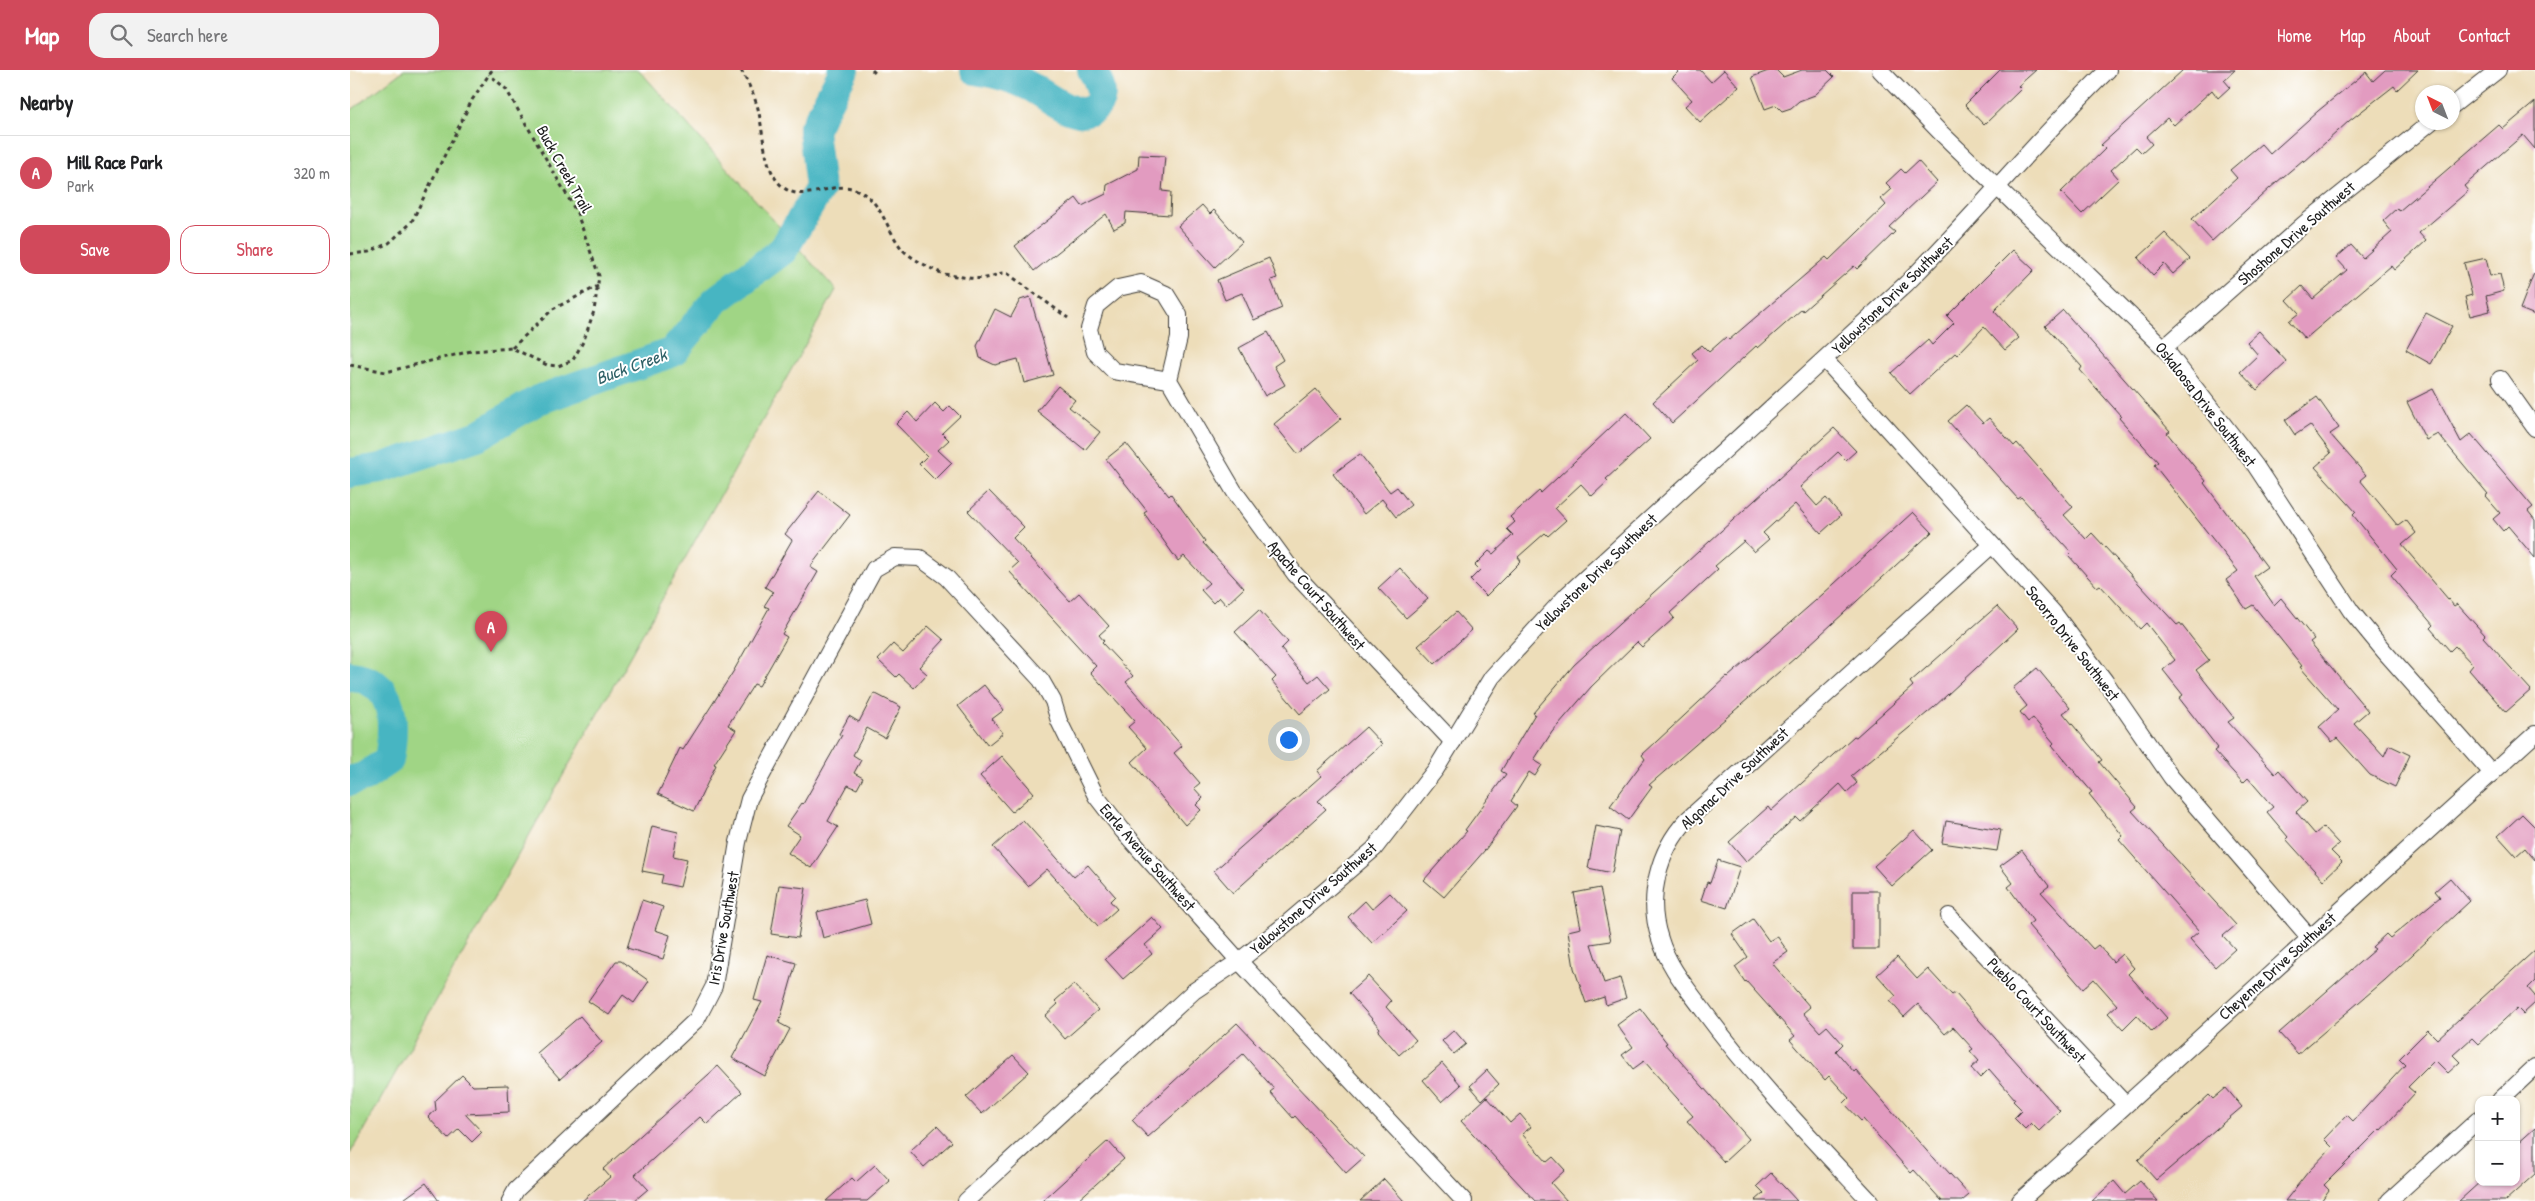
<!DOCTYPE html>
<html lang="en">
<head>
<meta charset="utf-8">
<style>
	body { margin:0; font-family:"Patrick Hand",sans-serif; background:#f2f2f2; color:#202124 }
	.controls { position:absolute; right:15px; bottom:15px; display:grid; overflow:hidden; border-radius:10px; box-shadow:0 1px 4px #0004 }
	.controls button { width:45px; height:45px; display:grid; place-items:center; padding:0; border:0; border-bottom:1px solid #e0e0e0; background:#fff; color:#202124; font:25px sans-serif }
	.compass { position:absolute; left:2065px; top:15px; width:45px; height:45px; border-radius:50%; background:#fff; box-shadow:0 1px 4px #0004; rotate:318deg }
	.you { position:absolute; left:938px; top:669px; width:18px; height:18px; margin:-12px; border:4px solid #fff; border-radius:50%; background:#1a73e8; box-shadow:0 0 0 8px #1a73e833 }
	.badge { display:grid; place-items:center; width:32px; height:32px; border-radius:50%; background:#d1495b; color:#fff; font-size:16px; font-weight:700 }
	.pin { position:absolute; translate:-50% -41px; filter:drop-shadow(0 1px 2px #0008) }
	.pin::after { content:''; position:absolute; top:26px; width:18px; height:15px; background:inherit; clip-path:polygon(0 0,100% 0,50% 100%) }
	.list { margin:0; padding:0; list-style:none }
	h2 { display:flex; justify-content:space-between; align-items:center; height:65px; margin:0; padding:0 20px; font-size:21px }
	h2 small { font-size:16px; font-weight:400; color:#757577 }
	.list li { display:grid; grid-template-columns:32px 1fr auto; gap:15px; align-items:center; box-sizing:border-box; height:75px; padding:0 20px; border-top:1px solid #e0e0e0 }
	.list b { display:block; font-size:19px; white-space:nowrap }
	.list p { margin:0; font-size:16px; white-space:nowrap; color:#757577 }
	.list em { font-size:16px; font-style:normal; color:#757577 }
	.actions { display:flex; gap:10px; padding:15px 20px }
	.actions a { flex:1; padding:11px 0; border:1px solid #d1495b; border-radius:15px; text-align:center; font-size:18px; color:#d1495b }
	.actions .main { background:#d1495b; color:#fff }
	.icon { flex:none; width:28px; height:28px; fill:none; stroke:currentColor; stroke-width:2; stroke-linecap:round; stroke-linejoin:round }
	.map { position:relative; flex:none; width:2185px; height:1131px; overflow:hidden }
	header { display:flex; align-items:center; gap:30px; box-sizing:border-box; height:70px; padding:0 25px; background:#d1495b; color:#fff }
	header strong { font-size:24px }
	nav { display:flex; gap:28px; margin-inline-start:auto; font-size:18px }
	.search { width:350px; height:45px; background:#f2f2f2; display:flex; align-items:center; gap:12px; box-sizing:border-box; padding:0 18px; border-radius:15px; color:#757577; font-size:19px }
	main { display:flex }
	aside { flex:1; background:#fff }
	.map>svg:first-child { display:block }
	.green { fill:#a0d585; stroke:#5e7850 }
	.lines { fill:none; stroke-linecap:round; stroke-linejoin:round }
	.river { stroke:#47b5c2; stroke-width:30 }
	.building { fill:#e29bc0 }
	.minor-casing { stroke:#3b3934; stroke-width:18 }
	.path { stroke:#3b3934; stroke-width:3; stroke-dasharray:4 4; stroke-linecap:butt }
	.minor { stroke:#fff; stroke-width:16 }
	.labels { text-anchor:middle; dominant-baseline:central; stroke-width:4; stroke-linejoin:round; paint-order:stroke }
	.street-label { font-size:16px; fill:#1c1c1c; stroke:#fff }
	.water-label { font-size:18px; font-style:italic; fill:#2f6167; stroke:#fff }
</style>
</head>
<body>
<header>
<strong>Map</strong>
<div class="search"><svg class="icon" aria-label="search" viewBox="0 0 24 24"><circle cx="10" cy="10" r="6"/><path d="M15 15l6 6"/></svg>Search here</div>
<nav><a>Home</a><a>Map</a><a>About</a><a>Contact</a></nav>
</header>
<main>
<aside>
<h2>Nearby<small></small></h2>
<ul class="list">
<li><span class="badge">A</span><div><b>Mill Race Park</b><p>Park</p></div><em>320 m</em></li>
</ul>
<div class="actions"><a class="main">Save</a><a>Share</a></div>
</aside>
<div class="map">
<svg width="2185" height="1131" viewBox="0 0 2185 1131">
	<rect width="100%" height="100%" fill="#fff"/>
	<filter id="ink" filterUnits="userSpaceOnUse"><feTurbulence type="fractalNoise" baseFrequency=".02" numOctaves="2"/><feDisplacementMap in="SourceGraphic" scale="10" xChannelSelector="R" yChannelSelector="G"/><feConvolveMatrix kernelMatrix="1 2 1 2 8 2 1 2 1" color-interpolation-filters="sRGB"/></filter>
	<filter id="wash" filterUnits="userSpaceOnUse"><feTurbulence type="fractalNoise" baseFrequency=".0096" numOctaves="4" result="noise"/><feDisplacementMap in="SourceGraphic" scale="20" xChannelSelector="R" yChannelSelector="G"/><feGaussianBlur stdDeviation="1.12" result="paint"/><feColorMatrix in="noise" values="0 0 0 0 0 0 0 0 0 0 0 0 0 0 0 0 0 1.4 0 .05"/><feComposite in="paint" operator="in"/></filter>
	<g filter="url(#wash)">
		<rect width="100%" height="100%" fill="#edddb9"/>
		<polygon class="green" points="54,0 289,0 486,220 0,1084 0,41"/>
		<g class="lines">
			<g class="river">
				<path d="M 625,0 C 644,3 664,8 681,17 C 696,25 712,39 729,42 C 732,43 737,41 740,40 C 758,32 750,12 742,0"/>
				<polyline points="0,403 31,398 127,366 188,330 323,282 365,231 433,180 470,118 463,60 494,0"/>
				<path d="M 0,606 C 47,611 45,654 39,690 L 14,707 L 0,711"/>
			</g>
		</g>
		<g id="blocks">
			<g class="building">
				<polygon points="1330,0 1350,0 1361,12 1374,0 1389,17 1350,52 1335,36 1342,30 1322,8"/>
				<polygon points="1421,0 1426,0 1433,7 1452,0 1477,0 1484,7 1465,25 1449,31 1441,38 1432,41 1426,35 1415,39 1402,7"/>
				<polygon points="1650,0 1686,0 1668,16 1671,19 1634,55 1615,35"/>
				<polygon points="1833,0 1885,0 1874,10 1880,17 1868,28 1862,20 1824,55 1817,48 1796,67 1802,74 1792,83 1786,77 1761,100 1769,109 1732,144 1711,122 1755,79 1751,75"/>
				<polygon points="2035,0 2068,0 2047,20 2044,16 1999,51 1954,92 1953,90 1920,118 1862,171 1842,149 1887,108 1880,100 1911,74 1920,84 1968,41 2016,2 2023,11"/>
				<polygon points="2185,32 2185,79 2173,65 2114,116 2118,121 2069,163 2076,171 2044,200 2041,196 1955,269 1939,251 1949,243 1937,230 1952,216 1963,229 1997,200 1986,188 2001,175 2013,188 2042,162 2033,151 2047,138 2049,141 2149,55 2153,59"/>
				<polygon points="789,85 815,86 812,121 821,122 820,145 776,142 775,153 764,159 756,144 684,201 665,176 726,128 732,136 756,124 757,115 788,99"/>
				<polygon points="1568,91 1587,112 1539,157 1545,162 1507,199 1504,196 1453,241 1452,239 1408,278 1406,276 1322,353 1303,332 1348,290 1342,283 1352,275 1359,282 1376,267 1379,270 1476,187 1479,190 1536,135 1531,129 1542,119 1536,113 1551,99 1555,103"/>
				<polygon points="852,135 860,144 864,140 892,172 865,197 828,156"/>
				<polygon points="1815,163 1840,189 1823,204 1814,194 1803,205 1788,188"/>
				<polygon points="1663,180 1684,200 1644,241 1669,268 1655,280 1634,257 1607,285 1605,283 1560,324 1541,303 1578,270 1582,275 1604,253 1597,246"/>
				<polygon points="919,188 927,208 921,210 932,238 904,250 892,223 875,230 867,210"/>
				<polygon points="2136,188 2140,206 2150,204 2154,221 2136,226 2140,241 2120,246 2115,227 2122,225 2114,193"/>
				<polygon points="2184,203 2185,204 2185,245 2170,239"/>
				<polygon points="680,227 703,305 674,313 668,289 645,295 630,288 627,276 645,239 661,247 670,230"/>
				<polygon points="1713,240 1820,361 1817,363 1856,411 1854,413 1917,497 1904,506 1924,535 1931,528 1964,569 1960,572 2018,641 2004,653 2034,686 2039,675 2060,685 2045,717 2020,705 1987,668 1982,672 1969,657 1988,640 1950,597 1952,596 1903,535 1896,539 1876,510 1888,501 1804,395 1808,392 1769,348 1771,346 1730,300 1732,297 1695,256"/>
				<polygon points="2076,243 2102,256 2081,294 2056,280"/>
				<polygon points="1909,261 1937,292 1907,320 1890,302 1908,285 1897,272"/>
				<polygon points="918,262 933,290 924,296 935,315 915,326 889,278"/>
				<polygon points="708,316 725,330 719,337 750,362 735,380 687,341"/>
				<polygon points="966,319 991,349 948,384 924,354"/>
				<polygon points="2083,319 2111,372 2121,364 2183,437 2178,441 2185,450 2185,488 2158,456 2153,461 2143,449 2150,443 2135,426 2138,424 2088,364 2076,370 2057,332"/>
				<polygon points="1967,327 1989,358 1980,364 2016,405 2010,410 2048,456 2056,450 2066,463 2052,475 2104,536 2107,534 2135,565 2133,567 2181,620 2156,642 2119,600 2123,595 2105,576 2100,581 2080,558 2083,555 2041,505 2047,499 2003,445 2006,442 1965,397 1981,383 1960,355 1945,365 1935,350"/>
				<polygon points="585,333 594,342 600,336 610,346 592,363 599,370 588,380 602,393 585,410 569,394 577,386 546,354 558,342 567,352"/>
				<polygon points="1616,335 1633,353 1639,348 1664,376 1667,373 1723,437 1714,445 1736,469 1742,463 1827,555 1830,553 1859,590 1846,600 1884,648 1878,652 1925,704 1929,700 1957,732 1946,742 1965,764 1973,757 1989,774 1981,781 1992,792 1973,810 1936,769 1938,767 1917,742 1923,737 1898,708 1893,713 1864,681 1868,678 1829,628 1833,625 1813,600 1825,590 1796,553 1790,559 1750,515 1747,517 1718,485 1721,482 1671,427 1668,429 1598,351"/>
				<polygon points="1276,343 1300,369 1256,409 1258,411 1242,426 1231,414 1205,438 1216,450 1198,466 1195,463 1168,487 1171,491 1136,526 1120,510 1130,500 1125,495 1139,481 1143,484 1163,465 1157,459 1165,452 1160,447 1189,421 1191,423"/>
				<polygon points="1484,358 1506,381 1496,390 1488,382 1450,417 1467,436 1476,428 1491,445 1471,463 1445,434 1413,463 1419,469 1404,482 1394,471 1365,496 1368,499 1320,543 1324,548 1292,577 1287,572 1241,617 1202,662 1184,690 1192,695 1185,706 1179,702 1161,731 1167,736 1135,780 1094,827 1074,810 1117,761 1115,760 1156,704 1151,701 1185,644 1183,643 1224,595"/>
				<polygon points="776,373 819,426 821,424 855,471 853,473 894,518 876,535 869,527 863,533 851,520 859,513 834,486 828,491 794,443 797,441 756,389"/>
				<polygon points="1010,384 1040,422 1047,417 1061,435 1046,447 1032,429 1014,444 983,404"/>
				<polygon points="469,421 500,445 460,497 468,502 432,564 437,567 409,616 404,614 378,655 386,660 364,694 366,695 344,741 308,724 330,678 333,680 383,602 419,538 414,536 423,522 415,517 442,470 435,464"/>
				<polygon points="639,421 674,457 663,468 720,531 729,523 759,556 749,565 754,571 752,573 783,606 776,612 832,676 824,683 850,713 844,718 853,728 846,735 851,740 835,755 782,692 797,678 778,657 785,651 740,602 746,596 659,501 668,493 618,441"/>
				<polygon points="1563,442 1582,462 1445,588 1299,715 1302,717 1278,750 1260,736 1295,689 1292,685 1377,606 1378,607 1473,524"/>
				<polygon points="1050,498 1078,529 1056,548 1028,518"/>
				<polygon points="1647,536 1668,559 1583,638 1501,706 1507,713 1497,722 1490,714 1450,751 1446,747 1396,792 1379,772 1418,737 1421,741 1504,666 1506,667 1563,616 1560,612"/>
				<polygon points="909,540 938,572 931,579 959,612 968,605 980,619 950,644 922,611 926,607 885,562"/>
				<polygon points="1106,542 1122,560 1085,594 1068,576"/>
				<polygon points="578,556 594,570 569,597 577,604 564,618 549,604 546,607 528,590 543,574 553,583"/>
				<polygon points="1687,598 1720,638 1713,643 1752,690 1749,692 1787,737 1782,741 1886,855 1873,866 1885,879 1865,897 1840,869 1849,861 1769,770 1773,766 1739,724 1742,722 1702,675 1704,673 1683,648 1678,652 1670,642 1677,636 1663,618"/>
				<polygon points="634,615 654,640 642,649 653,663 638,675 608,636"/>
				<polygon points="524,623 551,637 535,668 517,658 503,685 511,690 504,703 513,708 507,719 498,715 478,751 488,757 461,798 438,783 450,765 436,756 452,733 453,734 492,665 489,664 499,646 509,652"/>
				<polygon points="1016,657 1032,674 968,731 976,739 883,823 864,801 971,706 967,701"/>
				<polygon points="652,686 684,723 662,742 630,706"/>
				<polygon points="2172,744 2185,757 2185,790 2175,778 2166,786 2148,766"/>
				<polygon points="673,750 724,807 738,795 765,826 760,831 767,839 748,856 697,799 678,816 643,777"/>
				<polygon points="1596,751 1651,760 1647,781 1592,773"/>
				<polygon points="302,756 328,762 323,786 337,789 330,817 311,813 313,805 292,801"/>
				<polygon points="1246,756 1270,761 1262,803 1238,798"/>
				<polygon points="1564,760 1582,780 1542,816 1524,796"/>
				<polygon points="1672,780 1699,816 1691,822 1743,879 1748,875 1763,892 1772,884 1784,898 1778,904 1817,948 1802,962 1787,945 1773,959 1758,943 1767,935 1744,909 1733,919 1678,855 1683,851 1658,817 1663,813 1650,796"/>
				<polygon points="1368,790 1390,797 1377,838 1351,830 1357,812 1360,813"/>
				<polygon points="2100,808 2120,831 2035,910 1948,984 1929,963 2025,879 2022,877 2036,864 2040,868 2090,827 2085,821"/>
				<polygon points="429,815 456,818 448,868 421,864"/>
				<polygon points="1250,818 1261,871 1241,874 1254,913 1270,908 1276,928 1256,935 1254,927 1236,933 1224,898 1218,861 1231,858 1224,823"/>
				<rect x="1503" y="821" width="26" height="58"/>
				<polygon points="1040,823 1057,841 1022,873 998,847 1015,831 1022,839"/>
				<polygon points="292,830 313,837 305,860 320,865 313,889 277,878"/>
				<polygon points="515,830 521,854 473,868 467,842"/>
				<polygon points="802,847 813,859 795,875 802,884 773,909 755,889"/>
				<polygon points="1403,849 1419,871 1427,866 1438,882 1422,893 1460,937 1453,943 1470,962 1477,956 1493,974 1486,981 1504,1002 1506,1000 1590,1096 1591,1094 1619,1125 1612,1131 1592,1131 1564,1100 1561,1103 1513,1049 1511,1051 1494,1033 1499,1028 1479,1006 1475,1010 1440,970 1445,966 1396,911 1395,912 1385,897 1398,887 1382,864"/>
				<polygon points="2185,880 2185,911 2178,918 2185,926 2185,933 2173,944 2167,938 2128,974 2122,968 2103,985 2110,992 2098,1003 2085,990 2058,1017 2065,1023 2031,1060 2030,1059 1974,1115 1979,1120 1971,1131 1935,1131 1958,1102 1982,1077 1974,1069 1997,1045 2003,1051 2055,995 2049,989 2078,960 2087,969"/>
				<polygon points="417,885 446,893 429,953 440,959 415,1006 382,988 412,932 404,930"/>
				<polygon points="1547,887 1567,909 1578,899 1602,925 1605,923 1710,1041 1689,1061 1681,1053 1675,1059 1664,1048 1672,1040 1663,1031 1665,1029 1639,999 1630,1008 1621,998 1629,991 1620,981 1623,979 1603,957 1595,964 1568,934 1554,947 1540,931 1546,926 1527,905"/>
				<polygon points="266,891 271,891 299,911 284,933 273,925 259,945 238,931"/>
				<polygon points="1018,906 1041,931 1036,937 1066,970 1049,985 1028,961 1030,958 999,923"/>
				<polygon points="724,914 748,940 715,969 695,946 708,934 705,931"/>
				<polygon points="1290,938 1317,973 1315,974 1399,1069 1374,1092 1337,1051 1343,1046 1294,991 1283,999 1272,985 1283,977 1267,955"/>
				<polygon points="230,946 252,972 210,1009 187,983"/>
				<polygon points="887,953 1014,1087 996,1103 945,1046 943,1048 920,1022 924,1019 893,984 798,1067 782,1050"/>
				<polygon points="1104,960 1116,974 1104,984 1092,971"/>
				<polygon points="663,985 679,1002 632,1044 616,1027"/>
				<polygon points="1092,993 1111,1015 1092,1032 1073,1010"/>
				<polygon points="368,996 392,1022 357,1054 350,1047 285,1105 298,1119 284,1131 232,1131 260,1107 253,1099"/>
				<polygon points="1137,1000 1149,1014 1132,1030 1120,1016"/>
				<polygon points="112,1005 123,1016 158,1015 159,1042 115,1044 132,1062 122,1072 109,1059 98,1069 78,1047 86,1040 85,1031"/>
				<polygon points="1876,1018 1892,1037 1806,1110 1788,1090 1859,1025 1863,1029"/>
				<polygon points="1137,1027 1160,1053 1170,1044 1181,1057 1172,1064 1197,1092 1203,1087 1215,1100 1201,1113 1217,1131 1185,1131 1111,1051"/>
				<polygon points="587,1056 602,1072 574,1097 560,1081"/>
				<polygon points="2185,1058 2185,1104 2155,1131 2109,1131 2130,1112 2166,1112 2166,1075"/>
				<polygon points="758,1071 774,1089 727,1131 692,1131"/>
				<polygon points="525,1095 540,1111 517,1131 476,1131 502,1108 506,1112"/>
				<polygon points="1421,1103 1447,1131 1405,1131 1414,1123 1407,1116"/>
				<polygon points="1034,1109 1054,1131 1010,1131"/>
				<polygon points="1764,1111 1775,1124 1790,1111 1808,1131 1742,1131"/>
				<polygon points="76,1113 89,1131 51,1131"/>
			</g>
		</g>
	</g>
	<g filter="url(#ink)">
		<use href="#blocks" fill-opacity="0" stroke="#3b3934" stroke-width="1"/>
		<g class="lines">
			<g class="minor-casing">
				<g id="minor">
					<polyline points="1530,0 1589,61 1814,278 1905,395 2001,541 2034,581 2142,703"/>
					<polyline points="2102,36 2148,0"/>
					<polyline points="1814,278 1954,154 2081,52"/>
					<polyline points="1475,290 1703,542 1755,611 1821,707 1959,867"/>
					<polyline points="2150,309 2185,358"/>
					<polyline points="819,310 764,301 745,282 739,259 746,236 768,218 791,213 816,224 829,245 829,268 819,310 884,421 945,504 1103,672"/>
					<polyline points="1599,846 1775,1034"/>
					<polyline points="2150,1030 2185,997"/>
					<polyline points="160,1131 166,1120 347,949 364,916 388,772 399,729 524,499 545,487 570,488 596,507 691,610 703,631 709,651 746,726 773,761 889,891 1114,1131"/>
					<path d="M 616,1131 L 844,921 L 889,891 L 936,854 L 1024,779 L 1086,699 L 1142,607 L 1217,525 L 1557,213 C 1626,144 1688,68 1758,0"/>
					<path d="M 1520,1131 C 1462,1069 1403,1008 1353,940 C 1337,918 1318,896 1310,869 C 1296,828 1308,781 1337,750 L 1642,475"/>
					<polyline points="1670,1131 2185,664"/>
					<polyline points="2039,1131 2129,1049"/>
				</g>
			</g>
			<g class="path">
				<path d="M 391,0 C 397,11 403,23 407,35 C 414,58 412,100 433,117 C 455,135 483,109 507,120 C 532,131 536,159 552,179 C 557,186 586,202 594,204 C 607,206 624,210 636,208 C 644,207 648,202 657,203 L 718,248"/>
				<polyline points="522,0 526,4"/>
				<polyline points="0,184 19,182 39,173 61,153 122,30 142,0"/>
				<polyline points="162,278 203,239 248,216"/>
				<polyline points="0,295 36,302 121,281 162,278 197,295 208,296 223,290 234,270 244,241 249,206 227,143 156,19 139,4"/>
			</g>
			<use href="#minor" class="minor"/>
		</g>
	</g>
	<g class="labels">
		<g class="street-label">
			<text transform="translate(215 99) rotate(61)">Buck Creek Trail</text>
			<text transform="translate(1946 163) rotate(-41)">Shoshone Drive Southwest</text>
			<text transform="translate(1542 225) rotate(-44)">Yellowstone Drive Southwest</text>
			<text transform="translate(1856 334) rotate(52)">Oskaloosa Drive Southwest</text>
			<text transform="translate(1246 502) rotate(-44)">Yellowstone Drive Southwest</text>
			<text transform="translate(967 525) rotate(49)">Apache Court Southwest</text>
			<text transform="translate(1723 573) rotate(52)">Socorro Drive Southwest</text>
			<text transform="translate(1384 708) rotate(-43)">Algonac Drive Southwest</text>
			<text transform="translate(798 787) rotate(49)">Earle Avenue Southwest</text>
			<text transform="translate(963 828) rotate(-41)">Yellowstone Drive Southwest</text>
			<text transform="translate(373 858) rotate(-80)">Iris Drive Southwest</text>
			<text transform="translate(1927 896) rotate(-42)">Cheyenne Drive Southwest</text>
			<text transform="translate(1687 940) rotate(47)">Pueblo Court Southwest</text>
		</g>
		<g class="water-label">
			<text transform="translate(281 296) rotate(-20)">Buck Creek</text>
		</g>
	</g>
</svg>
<div class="controls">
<button>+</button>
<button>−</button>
</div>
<svg class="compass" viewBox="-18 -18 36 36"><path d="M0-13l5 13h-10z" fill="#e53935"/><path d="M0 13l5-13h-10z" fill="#757577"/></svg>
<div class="you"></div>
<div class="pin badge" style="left:141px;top:582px">A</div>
</div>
</main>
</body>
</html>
